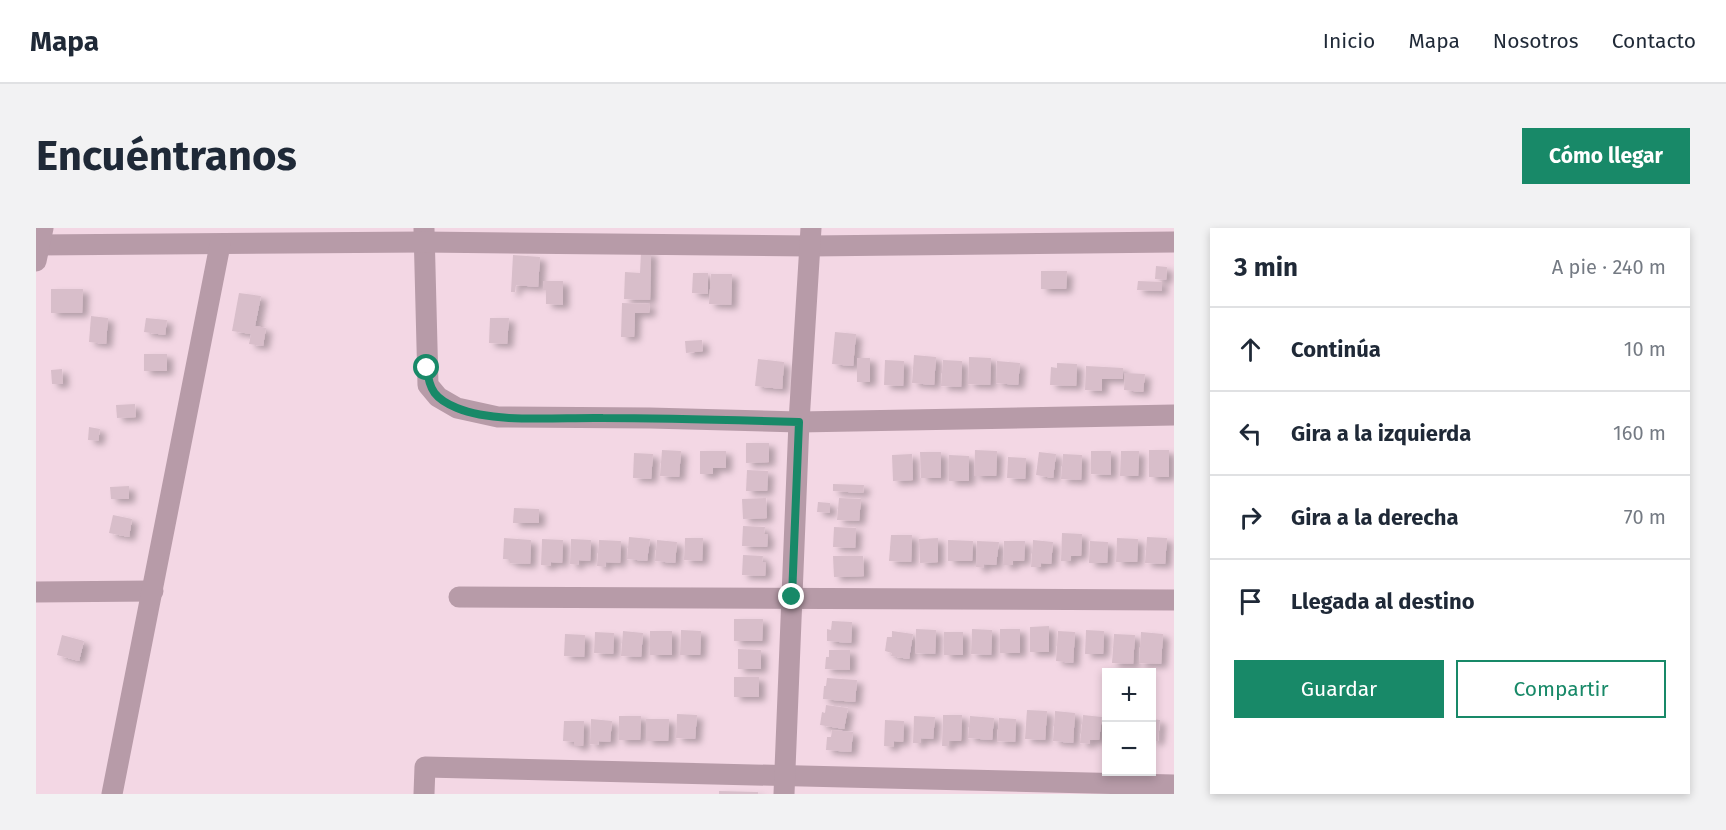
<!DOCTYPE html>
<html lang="es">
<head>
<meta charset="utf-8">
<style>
	body { margin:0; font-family:"Fira Sans",sans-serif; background:#f2f2f3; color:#1f2937 }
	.controls { position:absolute; right:18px; bottom:18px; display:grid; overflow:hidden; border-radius:0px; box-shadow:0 3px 9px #0003 }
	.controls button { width:54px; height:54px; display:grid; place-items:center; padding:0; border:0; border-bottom:2px solid #e0e1e3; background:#fff; color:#1f2937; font:30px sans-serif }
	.stop { position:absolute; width:18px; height:18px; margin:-14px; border:4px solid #188968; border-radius:50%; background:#fff }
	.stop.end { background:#188968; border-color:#fff; box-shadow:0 2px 6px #0008 }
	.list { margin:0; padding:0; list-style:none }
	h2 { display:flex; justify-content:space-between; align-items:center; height:78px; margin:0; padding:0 24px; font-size:26px }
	h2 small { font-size:20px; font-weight:400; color:#747a83 }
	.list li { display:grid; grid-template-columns:39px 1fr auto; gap:18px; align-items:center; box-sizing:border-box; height:84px; padding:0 24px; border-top:2px solid #e0e1e3 }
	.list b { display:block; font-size:22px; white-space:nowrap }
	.list em { font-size:20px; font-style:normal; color:#747a83 }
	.actions { display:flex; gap:12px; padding:18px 24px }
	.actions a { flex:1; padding:14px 0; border:2px solid #188968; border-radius:0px; text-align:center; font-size:21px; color:#188968 }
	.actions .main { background:#188968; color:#fff }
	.icon { flex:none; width:33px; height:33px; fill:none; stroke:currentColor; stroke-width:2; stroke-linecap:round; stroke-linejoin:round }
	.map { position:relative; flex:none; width:1138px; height:566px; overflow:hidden; border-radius:0px }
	header { display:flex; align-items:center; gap:36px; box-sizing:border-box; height:84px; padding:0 30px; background:#fff; border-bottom:2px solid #e0e1e3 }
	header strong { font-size:28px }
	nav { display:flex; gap:33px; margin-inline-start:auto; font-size:21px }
	.intro { display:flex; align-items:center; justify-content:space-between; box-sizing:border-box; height:144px; padding:0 36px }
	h1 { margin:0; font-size:42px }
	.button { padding:15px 27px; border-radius:0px; background:#188968; color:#fff; font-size:21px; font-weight:700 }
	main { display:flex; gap:36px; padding:0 36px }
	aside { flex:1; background:#fff; border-radius:0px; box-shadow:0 3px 9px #0003 }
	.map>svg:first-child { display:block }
	.building { fill:#d8beca; filter:url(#shadow) }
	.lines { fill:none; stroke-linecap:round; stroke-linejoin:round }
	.minor { stroke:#b79ba8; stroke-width:21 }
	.route { stroke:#188968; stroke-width:8 }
</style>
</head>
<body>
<header>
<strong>Mapa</strong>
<nav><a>Inicio</a><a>Mapa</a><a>Nosotros</a><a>Contacto</a></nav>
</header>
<div class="intro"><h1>Encuéntranos</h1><a class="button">Cómo llegar</a></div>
<main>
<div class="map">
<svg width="1138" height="566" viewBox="0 0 1138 566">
	<defs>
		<filter id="shadow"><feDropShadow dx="6" dy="4" stdDeviation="3" flood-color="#0004"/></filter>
	</defs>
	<rect width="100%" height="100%" fill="#f3d7e4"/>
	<g class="building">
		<polygon points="605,24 615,24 614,72 588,71 589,44 604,45"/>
		<polygon points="477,27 504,29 502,59 480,57 479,64 475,64"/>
		<polygon points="1120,38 1131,39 1130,52 1119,51"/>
		<polygon points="1005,43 1031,43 1030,61 1005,61"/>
		<polygon points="657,45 672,45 672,66 656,65"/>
		<polygon points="675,46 696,46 695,77 673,76"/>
		<polygon points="507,53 527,53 527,77 510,76 510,62 507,62"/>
		<polygon points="1102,53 1126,54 1126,63 1101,62"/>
		<polygon points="15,61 47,61 46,85 15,85"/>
		<polygon points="203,65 225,68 219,98 230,100 227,118 213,116 215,106 196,103"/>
		<polygon points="586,75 614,76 613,85 599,85 598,109 585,109"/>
		<polygon points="55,88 72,90 70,116 53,114"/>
		<polygon points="110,90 131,92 129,107 108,104"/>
		<polygon points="454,90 473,90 471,116 453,115"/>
		<polygon points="799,104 820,106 817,138 796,136"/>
		<polygon points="666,112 667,123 650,125 649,113"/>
		<rect x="108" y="126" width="23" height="17"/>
		<polygon points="878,127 900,129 898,157 876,155"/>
		<polygon points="933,129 955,130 954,157 932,156"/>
		<rect x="821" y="130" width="13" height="24"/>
		<polygon points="722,131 748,134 746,161 719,158"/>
		<polygon points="849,132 868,133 867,158 848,157"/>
		<polygon points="907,132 926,133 925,159 905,158"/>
		<polygon points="961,133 984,135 982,157 960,155"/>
		<polygon points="1021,135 1041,136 1040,158 1014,157 1015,139 1021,140"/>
		<polygon points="1050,138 1087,140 1087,151 1066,151 1066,163 1049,162"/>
		<polygon points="26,141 27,156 16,156 15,142"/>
		<polygon points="1089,145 1109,146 1107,164 1088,162"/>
		<polygon points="99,176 100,189 81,190 80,177"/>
		<polygon points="53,199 64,201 62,213 52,212"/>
		<polygon points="710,215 733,215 733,234 710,235"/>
		<polygon points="626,222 645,223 643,249 624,248"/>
		<polygon points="939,222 961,223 960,248 938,248"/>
		<rect x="1113" y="222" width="20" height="27"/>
		<polygon points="664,223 690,223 690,240 677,240 677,246 664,246"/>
		<polygon points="1055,223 1075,223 1075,247 1055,246"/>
		<polygon points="1085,223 1103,223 1102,248 1084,248"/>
		<polygon points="884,224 905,224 905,250 885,250"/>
		<polygon points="1003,224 1020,226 1017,250 1000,247"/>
		<polygon points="598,225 617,226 615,251 597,250"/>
		<polygon points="876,226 877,252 857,253 856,227"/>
		<polygon points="1027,226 1046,227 1045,252 1025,251"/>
		<polygon points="913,227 933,228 933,253 913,253"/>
		<polygon points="972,229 990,230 989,251 971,250"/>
		<polygon points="711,242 732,243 731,263 710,263"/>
		<polygon points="797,256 828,257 827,265 797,263"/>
		<polygon points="93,258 93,271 75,271 74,259"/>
		<polygon points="730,270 731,290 707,291 706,271"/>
		<polygon points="803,270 825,271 823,293 801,292"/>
		<polygon points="782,274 794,275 794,285 781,284"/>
		<polygon points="478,280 503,281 503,295 477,295"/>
		<polygon points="77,287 96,291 93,309 73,305"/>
		<polygon points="707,298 729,299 728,306 732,306 731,319 706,318"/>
		<polygon points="798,299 820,300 819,320 797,319"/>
		<polygon points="1026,305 1046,306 1045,328 1035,328 1034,333 1025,333"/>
		<polygon points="855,307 876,307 875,334 853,333"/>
		<polygon points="593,309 614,311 611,333 591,331"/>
		<polygon points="1111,309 1131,310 1129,336 1109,335"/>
		<polygon points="468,310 495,312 494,336 474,335 474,331 467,331"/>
		<polygon points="649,310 667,310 666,333 648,332"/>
		<polygon points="902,310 902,334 884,335 883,311"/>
		<polygon points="1081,310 1102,311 1101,334 1080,334"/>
		<polygon points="506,311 527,312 526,335 515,334 514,338 505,337"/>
		<polygon points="535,311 555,312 554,333 543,332 542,337 534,336"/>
		<polygon points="563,312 585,313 584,335 570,334 569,339 561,338"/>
		<polygon points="621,312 641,314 639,335 619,333"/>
		<polygon points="912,312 937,313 936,333 912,333"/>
		<polygon points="997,312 1017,314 1015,336 1005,335 1005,339 995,339"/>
		<polygon points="941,313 963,314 960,337 948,336 948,340 940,339"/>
		<polygon points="968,313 989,313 988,333 977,333 977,337 967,337"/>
		<polygon points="1054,313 1072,314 1071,335 1053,335"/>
		<polygon points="707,327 727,328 726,334 730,334 729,348 706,347"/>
		<polygon points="797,328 827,328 828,348 798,349"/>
		<polygon points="698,391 727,391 726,413 698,413"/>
		<polygon points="796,393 816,394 815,415 791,413 791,401 795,402"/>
		<polygon points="1013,398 1013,424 994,424 994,399"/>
		<polygon points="880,401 900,402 899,426 879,425"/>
		<polygon points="936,401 956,402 955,427 935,426"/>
		<rect x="964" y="401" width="20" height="24"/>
		<polygon points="645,402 665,403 664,427 644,427"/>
		<polygon points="1050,402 1068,403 1067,426 1049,426"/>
		<polygon points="587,403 607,405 605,429 585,428"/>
		<rect x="614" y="403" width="22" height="24"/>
		<polygon points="856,403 877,406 873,431 855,428 856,425 849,423 851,409 856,409"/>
		<polygon points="1022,403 1039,404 1037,435 1020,433"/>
		<polygon points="559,404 578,405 577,426 558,425"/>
		<rect x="908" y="404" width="19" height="23"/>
		<polygon points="1105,404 1127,406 1125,436 1103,435"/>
		<polygon points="529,406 549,407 548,429 528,428"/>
		<polygon points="1078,406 1099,407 1097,436 1076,435"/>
		<polygon points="26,407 48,413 43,433 21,427"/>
		<polygon points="702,421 725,422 725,441 702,441"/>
		<polygon points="793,422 814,422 814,442 789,441 790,429 793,429"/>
		<rect x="698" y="449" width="25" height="20"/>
		<polygon points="791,450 821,452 819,474 787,471 788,458 790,458"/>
		<polygon points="790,477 812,480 808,501 784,497 786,484 789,485"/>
		<polygon points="991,482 1011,483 1009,512 989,511"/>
		<polygon points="1019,483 1039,485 1037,515 1017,513"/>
		<polygon points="641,486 661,487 659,511 640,510"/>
		<polygon points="907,487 926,487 925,513 913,513 913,518 906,518"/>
		<polygon points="1047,487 1066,489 1063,512 1054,512 1054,516 1044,515"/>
		<polygon points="583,488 605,488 604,512 583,512"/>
		<polygon points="878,488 899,489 897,511 885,510 885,515 877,515"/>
		<polygon points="934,488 958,490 956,512 932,510"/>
		<polygon points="963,490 980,491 979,514 961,513"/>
		<polygon points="555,491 576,493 574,514 563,513 562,517 554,516"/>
		<polygon points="610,491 633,491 632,513 610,513"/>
		<polygon points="1116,491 1124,492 1122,513 1116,513"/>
		<polygon points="849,492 868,493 867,514 858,513 857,519 848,518"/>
		<polygon points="528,493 548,493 547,518 538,518 538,514 527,513"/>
		<polygon points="796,502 817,504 815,524 790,522 791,509 795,509"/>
		<polygon points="683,563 722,564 722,566 683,566"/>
	</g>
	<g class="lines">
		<g class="minor">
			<polyline points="388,1 392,157 402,169 421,180 462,189 614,190 763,194 1138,187"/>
			<polyline points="0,17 387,14 774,18 1138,14"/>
			<polyline points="0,33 7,0"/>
			<polyline points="0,364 117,363"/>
			<polyline points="423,369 1138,372"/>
			<polyline points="76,566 184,17"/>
			<polyline points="388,566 389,539 1138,557"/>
			<polyline points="748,566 763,194 775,0"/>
		</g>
	</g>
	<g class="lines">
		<path class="route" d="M 391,140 C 393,162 399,171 421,180 C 460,196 524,189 567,190 C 632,190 698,192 763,194 L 756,369"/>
	</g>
</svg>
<div class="controls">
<button>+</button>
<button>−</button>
</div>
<div class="stop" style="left:391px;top:140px"></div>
<div class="stop end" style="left:756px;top:369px"></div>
</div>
<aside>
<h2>3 min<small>A pie · 240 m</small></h2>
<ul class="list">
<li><svg class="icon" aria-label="ahead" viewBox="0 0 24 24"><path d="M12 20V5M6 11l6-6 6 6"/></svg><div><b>Continúa</b></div><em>10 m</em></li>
<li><svg class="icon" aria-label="left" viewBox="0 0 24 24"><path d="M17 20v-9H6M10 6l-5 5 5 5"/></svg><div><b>Gira a la izquierda</b></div><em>160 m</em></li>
<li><svg class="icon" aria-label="right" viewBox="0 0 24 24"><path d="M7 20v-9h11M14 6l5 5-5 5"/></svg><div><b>Gira a la derecha</b></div><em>70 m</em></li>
<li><svg class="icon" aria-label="arrive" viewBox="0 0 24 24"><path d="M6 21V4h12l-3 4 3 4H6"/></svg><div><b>Llegada al destino</b></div></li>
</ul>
<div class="actions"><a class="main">Guardar</a><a>Compartir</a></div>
</aside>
</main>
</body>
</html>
